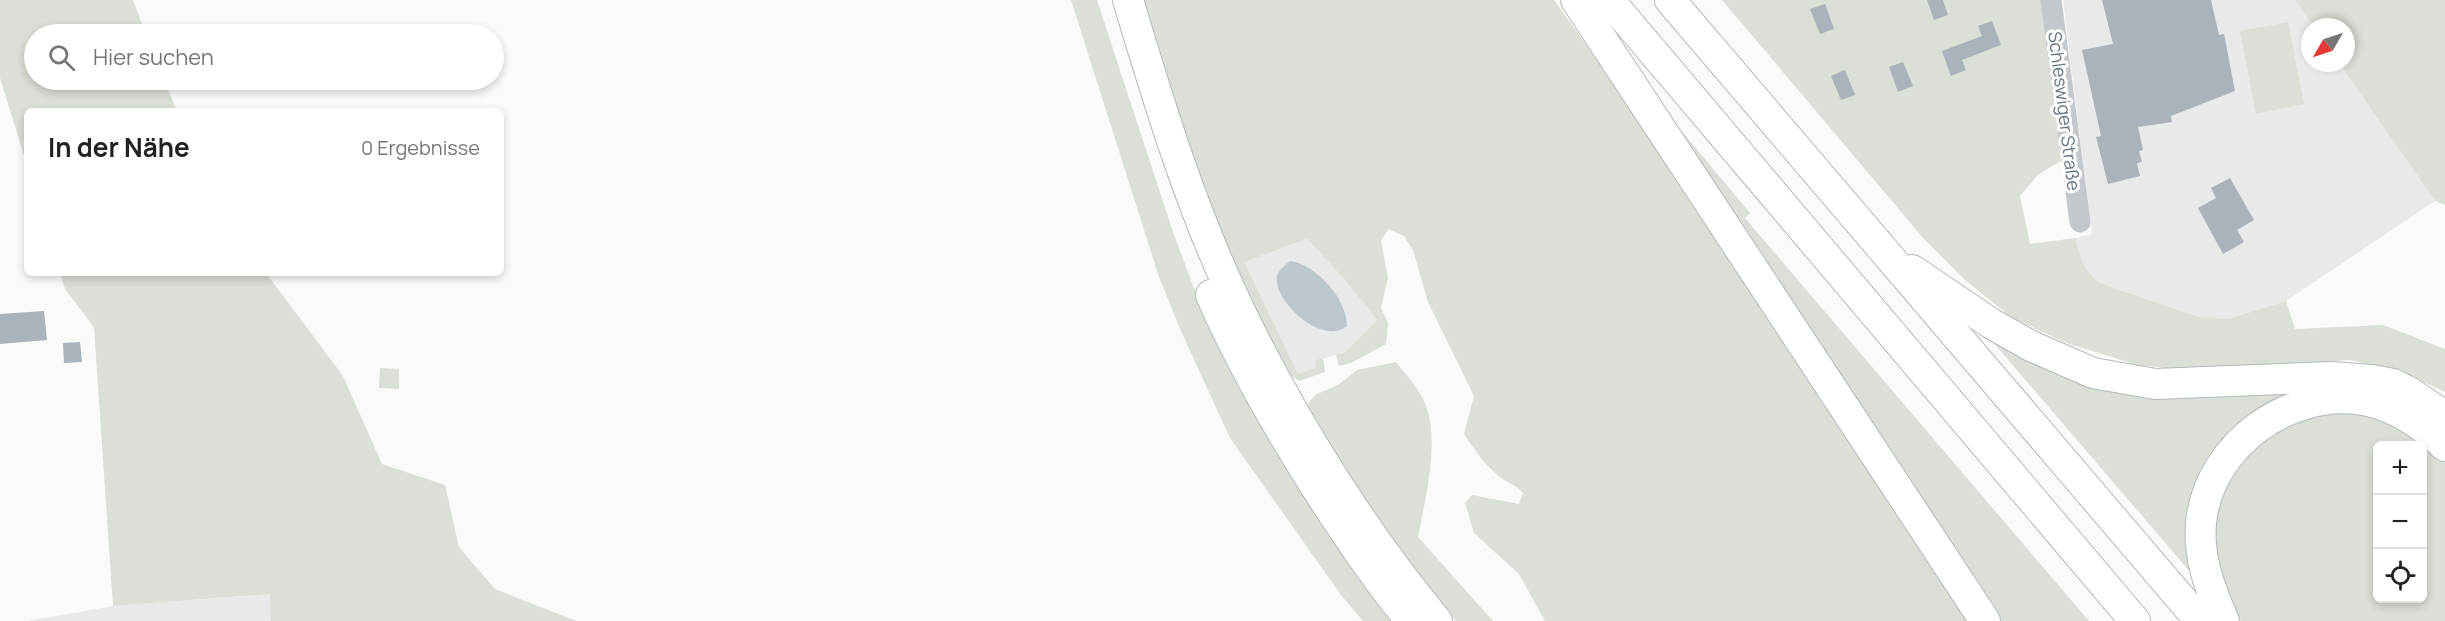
<!DOCTYPE html>
<html lang="de">
<head>
<meta charset="utf-8">
<style>
	body { margin:0; font-family:Manrope,sans-serif; background:#f6f6f6; color:#222 }
	.controls { position:absolute; right:18px; bottom:18px; display:grid; overflow:hidden; border-radius:9px; box-shadow:0 3px 9px #0003 }
	.controls button { width:54px; height:54px; display:grid; place-items:center; padding:0; border:0; border-bottom:2px solid #e0e0e0; background:#fff; color:#222; font:30px sans-serif }
	.compass { position:absolute; left:2301px; top:18px; width:54px; height:54px; border-radius:50%; background:#fff; box-shadow:0 3px 9px #0003; rotate:231deg }
	.list { margin:0; padding:0; list-style:none }
	h2 { display:flex; justify-content:space-between; align-items:center; height:78px; margin:0; padding:0 24px; font-size:26px }
	h2 small { font-size:20px; font-weight:400; color:#767676 }
	.icon { flex:none; width:33px; height:33px; fill:none; stroke:currentColor; stroke-width:2; stroke-linecap:round; stroke-linejoin:round }
	.map { position:relative; flex:none; width:2445px; height:621px; overflow:hidden }
	.search { position:absolute; background:#fff; box-shadow:0 3px 9px #0003; left:24px; top:24px; width:480px; height:66px; display:flex; align-items:center; gap:15px; box-sizing:border-box; padding:0 21px; border-radius:33px; color:#767676; font-size:22px }
	.panel { position:absolute; background:#fff; box-shadow:0 3px 9px #0003; left:24px; top:108px; width:480px; height:168px; border-radius:9px }
	.map>svg:first-child { display:block }
	.built { fill:#e8e9e9 }
	.green { fill:#dadfd7; fill-rule:evenodd }
	.water { fill:#bbc7cb }
	.building { fill:#aab3b9 }
	.lines { fill:none; stroke-linecap:round; stroke-linejoin:round }
	.highway-casing { stroke:#b4b9bd; stroke-width:32 }
	.minor { stroke:#c3c8cc; stroke-width:21 }
	.highway { stroke:#fff; stroke-width:30 }
	.labels { text-anchor:middle; dominant-baseline:central; stroke-width:6; stroke-linejoin:round; paint-order:stroke }
	.street-label { font-size:18px; fill:#657683; stroke:#fff }
</style>
</head>
<body>
<div class="map">
<svg width="2445" height="621" viewBox="0 0 2445 621">
	<rect width="100%" height="100%" fill="#fafaf8"/>
	<g class="built">
		<polygon points="2063,0 2295,0 2314,27 2310,27 2310,63 2339,63 2435,201 2286,301 2228,319 2199,317 2101,283 2088,274 2079,258 2076,238 2092,234"/>
		<polygon points="1307,239 1345,280 1377,320 1344,353 1317,360 1315,368 1298,374 1243,262"/>
		<polygon points="271,594 271,621 26,621 113,606"/>
	</g>
	<g class="green">
		<polygon points="0,0 133,0 146,34 34,34 34,80 164,80 177,111 27,111 27,165 0,78"/>
		<polygon points="1071,0 1097,0 1172,229 1193,286 1224,352 1394,621 1363,621 1341,595 1230,438 1181,331 1159,277"/>
		<path d="M 1142,0 L 1554,0 L 1637,116 L 1973,621 L 1545,621 L 1519,574 L 1474,533 L 1465,503 L 1472,495 L 1519,504 L 1523,493 C 1517,486 1510,484 1503,479 C 1487,469 1474,449 1464,434 L 1474,396 L 1428,302 L 1413,250 L 1404,236 L 1388,229 L 1381,241 L 1388,278 L 1381,308 L 1388,323 L 1386,344 L 1351,363 L 1339,366 L 1336,355 L 1344,353 L 1377,320 L 1345,280 L 1307,239 L 1244,262 L 1298,374 L 1315,368 L 1316,360 L 1323,358 L 1325,372 L 1300,381 L 1290,375 L 1280,364 L 1216,224 L 1189,150 Z"/>
		<path d="M 1722,0 L 2044,0 L 2065,158 L 2038,175 L 2020,196 L 2030,244 L 2076,238 C 2079,258 2084,271 2100,283 L 2199,317 L 2228,319 L 2286,301 L 2295,329 L 2383,325 L 2445,349 L 2445,392 L 2395,369 L 2349,360 L 2193,371 L 2138,365 L 2066,343 L 2011,317 L 1965,280 L 1924,239 Z"/>
		<polygon points="2295,0 2445,0 2445,205 2435,201 2339,63 2346,63 2346,27 2314,27"/>
		<polygon points="2288,22 2304,104 2256,114 2240,31"/>
		<polygon points="1654,98 1750,213 1745,218 2089,621 1992,621"/>
		<polygon points="60,273 266,273 343,376 382,464 445,485 459,547 495,589 576,621 271,621 270,594 113,606 94,327 65,289"/>
		<polygon points="1986,334 2029,356 2314,389 2239,433 2198,581"/>
		<path d="M 1396,362 C 1408,377 1423,393 1428,412 C 1438,449 1425,500 1418,537 L 1493,621 L 1456,621 C 1401,556 1349,485 1308,410 L 1309,402 L 1317,394 L 1338,385 L 1357,370 Z"/>
		<polygon points="380,368 399,369 399,389 379,388"/>
		<path d="M 2371,409 L 2445,458 L 2445,621 L 2241,621 L 2220,591 L 2210,518 L 2233,464 L 2297,415 ZM 2378,446 L 2422,446 L 2422,598 L 2378,598 Z"/>
	</g>
	<path class="water" d="M 1290,261 C 1317,265 1347,299 1347,326 C 1321,347 1272,299 1277,276 C 1279,269 1286,265 1290,261 Z"/>
	<g class="building">
		<polygon points="1927,0 1943,0 1948,15 1934,20"/>
		<polygon points="2102,0 2211,0 2219,35 2224,34 2235,91 2171,116 2172,122 2138,127 2143,150 2139,151 2142,162 2137,163 2140,176 2108,184 2096,137 2101,136 2082,50 2113,44"/>
		<polygon points="1825,4 1834,29 1820,34 1810,9"/>
		<polygon points="1992,21 2001,45 1962,60 1966,70 1951,76 1942,51 1982,36 1978,26"/>
		<polygon points="1903,62 1913,86 1898,92 1889,67"/>
		<polygon points="1845,70 1855,95 1841,100 1831,76"/>
		<polygon points="2230,178 2254,220 2237,230 2244,242 2223,254 2198,208 2216,198 2211,188"/>
		<polygon points="44,311 47,340 0,344 0,314"/>
		<polygon points="80,342 82,362 64,363 63,343"/>
	</g>
	<g class="lines">
		<g class="highway-casing">
			<g id="highway">
				<path d="M 1128,0 C 1160,107 1193,215 1242,315 C 1293,420 1362,531 1437,621"/>
				<polyline points="1576,0 1985,621"/>
				<polyline points="1609,0 2135,621"/>
				<polyline points="1670,0 2200,621"/>
				<polyline points="1912,270 1992,324 2031,346 2093,373 2155,384 2331,377 2372,380 2393,384 2409,392 2445,416"/>
				<path d="M 1211,295 C 1243,369 1284,438 1328,506 C 1354,545 1380,584 1411,621"/>
				<path d="M 2224,621 C 2209,587 2196,552 2202,515 C 2214,443 2287,392 2357,399 C 2391,403 2421,423 2445,446"/>
			</g>
		</g>
		<polyline class="minor" points="2051,0 2080,222"/>
		<use href="#highway" class="highway"/>
	</g>
	<g class="labels">
		<g class="street-label">
			<text transform="translate(2065 111) rotate(83)">Schleswiger Straße</text>
		</g>
	</g>
</svg>
<div class="controls">
<button>+</button>
<button>−</button>
<button><svg class="icon" aria-label="locate" viewBox="0 0 24 24"><circle cx="12" cy="12" r="6"/><path d="M12 2v4M12 18v4M2 12h4M18 12h4"/></svg></button>
</div>
<svg class="compass" viewBox="-18 -18 36 36"><path d="M0-13l5 13h-10z" fill="#e53935"/><path d="M0 13l5-13h-10z" fill="#767676"/></svg>
<div class="search"><svg class="icon" aria-label="search" viewBox="0 0 24 24"><circle cx="10" cy="10" r="6"/><path d="M15 15l6 6"/></svg>Hier suchen</div>
<section class="panel">
<h2>In der Nähe<small>0 Ergebnisse</small></h2>
<ul class="list">
</ul>
</section>
</div>
</body>
</html>
